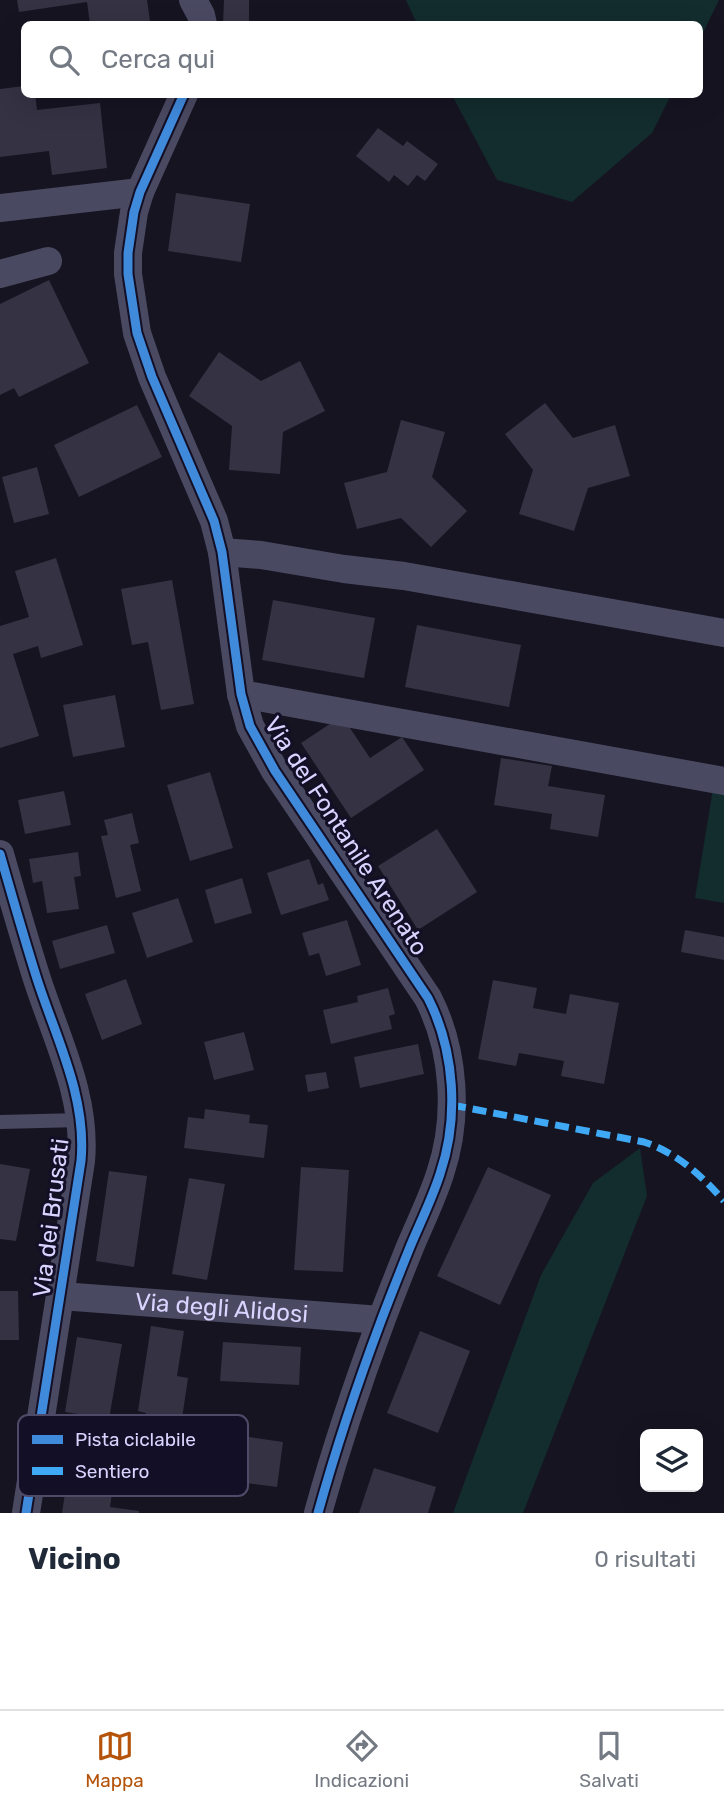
<!DOCTYPE html>
<html lang="it">
<head>
<meta charset="utf-8">
<style>
	body { margin:0; font-family:Rubik,sans-serif; background:#f2f2f3; color:#1f2937 }
	.controls { position:absolute; right:21px; bottom:21px; display:grid; overflow:hidden; border-radius:10px; box-shadow:0 7px 28px #0002 }
	.controls button { width:63px; height:63px; display:grid; place-items:center; padding:0; border:0; border-bottom:2px solid #e0e1e3; background:#fff; color:#1f2937; font:35px sans-serif }
	.list { margin:0; padding:0; list-style:none }
	h2 { display:flex; justify-content:space-between; align-items:center; height:91px; margin:0; padding:0 28px; font-size:30px }
	h2 small { font-size:23px; font-weight:400; color:#747a83 }
	.icon { flex:none; width:38px; height:38px; fill:none; stroke:currentColor; stroke-width:2; stroke-linecap:round; stroke-linejoin:round }
	.map { position:relative; flex:none; width:724px; height:1513px; overflow:hidden }
	.search { position:absolute; background:#fff; box-shadow:0 7px 28px #0002; left:21px; right:21px; top:21px; height:77px; display:flex; align-items:center; gap:18px; box-sizing:border-box; padding:0 24px; border-radius:10px; color:#747a83; font-size:26px }
	.sheet { height:196px; background:#fff }
	nav { display:flex; justify-content:space-around; align-items:center; box-sizing:border-box; height:98px; border-top:2px solid #e0e1e3; background:#fff; font-size:19px; color:#747a83 }
	nav a { display:grid; justify-items:center; gap:4px }
	nav .on { color:#b45309 }
	.map>svg:first-child { display:block }
	.green { fill:#132c2d }
	.building { fill:#343243 }
	.lines { fill:none; stroke-linecap:round; stroke-linejoin:round }
	.service { stroke:#4a4962; stroke-width:14 }
	.minor { stroke:#4a4962; stroke-width:28 }
	.quiet { stroke:#3fa9f5; stroke-width:7; stroke-dasharray:14 7; stroke-linecap:butt }
	.cycleway-casing { stroke:#130f26; stroke-width:13 }
	.cycleway { stroke:#408adc; stroke-width:9 }
	.labels { text-anchor:middle; dominant-baseline:central; stroke-width:6; stroke-linejoin:round; paint-order:stroke }
	.street-label { font-size:24px; fill:#d9d4ff; stroke:#130f26 }
	.key { fill:#130f26; stroke:#4e4a67; stroke-width:2 }
	.key-label { font-size:19px; fill:#d9d4ff }
</style>
</head>
<body>
<div class="map">
<svg width="724" height="1513" viewBox="0 0 724 1513">
	<rect width="100%" height="100%" fill="#161421"/>
	<g class="green">
		<polygon points="406,0 719,0 700,39 700,24 417,24"/>
		<polygon points="452,95 671,95 652,133 572,202 497,180"/>
		<polygon points="713,789 724,791 724,903 695,898"/>
		<polygon points="640,1148 647,1196 523,1513 453,1513 541,1275 593,1183"/>
	</g>
	<g class="building">
		<polygon points="17,0 147,0 150,21 124,24 90,24 87,2 19,12"/>
		<polygon points="224,0 249,0 249,24 223,24"/>
		<polygon points="24,86 24,94 35,94 37,110 100,103 107,168 52,175 49,151 0,157 0,89"/>
		<polygon points="378,128 403,146 407,141 438,164 425,181 417,175 408,186 394,175 389,182 356,156"/>
		<polygon points="176,193 250,204 241,262 168,251"/>
		<polygon points="49,280 89,363 19,397 14,388 0,395 0,304"/>
		<polygon points="219,352 261,381 300,361 325,411 283,432 280,474 229,470 232,426 189,396"/>
		<polygon points="545,403 573,438 615,425 630,476 588,488 574,531 519,514 533,470 505,434"/>
		<polygon points="137,405 162,457 79,497 54,445"/>
		<polygon points="401,420 445,432 432,477 467,511 431,547 401,518 357,529 344,483 387,472"/>
		<polygon points="37,467 49,514 14,523 2,477"/>
		<polygon points="56,558 83,645 41,658 38,646 13,654 39,736 0,748 0,626 29,617 15,571"/>
		<polygon points="172,580 194,704 161,710 148,642 132,645 121,589"/>
		<polygon points="273,600 375,618 364,678 262,660"/>
		<polygon points="417,625 521,645 509,707 405,687"/>
		<polygon points="115,695 125,747 73,757 63,705"/>
		<polygon points="342,716 370,758 402,737 424,770 351,818 301,743"/>
		<polygon points="501,758 552,766 548,786 605,795 598,837 550,829 552,814 494,805"/>
		<polygon points="210,772 233,848 190,861 167,785"/>
		<polygon points="64,791 71,825 25,834 18,800"/>
		<polygon points="132,813 139,843 130,845 141,891 116,898 101,836 108,835 104,820"/>
		<polygon points="437,829 477,892 418,930 378,866"/>
		<polygon points="78,852 81,876 74,877 79,909 47,913 42,881 33,883 29,859"/>
		<polygon points="309,859 318,885 323,883 329,900 281,915 267,873"/>
		<polygon points="242,878 252,913 215,924 205,890"/>
		<polygon points="178,898 193,942 147,958 132,913"/>
		<polygon points="347,920 361,965 326,976 319,953 309,956 302,933"/>
		<polygon points="107,925 115,953 60,969 52,941"/>
		<polygon points="685,930 724,937 724,960 681,952"/>
		<polygon points="126,979 142,1024 102,1040 85,994"/>
		<polygon points="493,980 537,988 533,1008 566,1014 570,994 619,1003 604,1084 561,1076 564,1061 519,1053 516,1066 478,1059"/>
		<polygon points="388,988 395,1014 389,1016 392,1029 331,1044 323,1010 358,1002 357,996"/>
		<polygon points="244,1032 254,1070 214,1080 204,1042"/>
		<polygon points="418,1044 424,1074 360,1088 354,1057"/>
		<polygon points="326,1072 329,1088 308,1092 305,1075"/>
		<polygon points="205,1109 250,1115 249,1123 268,1125 264,1158 184,1148 188,1117 204,1119"/>
		<polygon points="0,1164 30,1169 16,1241 0,1239"/>
		<polygon points="301,1167 349,1170 343,1272 294,1270"/>
		<polygon points="488,1167 551,1195 500,1305 437,1276"/>
		<polygon points="109,1171 147,1176 134,1267 96,1261"/>
		<polygon points="189,1178 225,1184 207,1280 172,1274"/>
		<polygon points="0,1291 18,1291 19,1340 0,1340"/>
		<polygon points="151,1326 184,1331 177,1376 188,1378 180,1432 144,1426 146,1413 138,1411"/>
		<polygon points="420,1331 470,1351 438,1433 387,1413"/>
		<polygon points="77,1337 122,1344 109,1419 65,1412"/>
		<polygon points="223,1342 301,1347 299,1385 220,1381"/>
		<polygon points="228,1434 283,1442 277,1487 222,1480 221,1486 181,1481 186,1445 226,1450"/>
		<polygon points="69,1466 115,1472 110,1507 139,1511 139,1513 62,1513"/>
		<polygon points="374,1468 436,1487 428,1513 359,1513"/>
	</g>
	<g class="lines">
		<polyline class="service" points="0,1122 81,1120"/>
		<g class="minor">
			<polyline points="193,0 201,15 203,24"/>
			<path d="M 184,94 L 140,192 L 134,212 L 128,253 L 128,274 L 137,333 L 152,377 L 214,521 L 222,552 L 241,694 L 250,726 L 275,771 L 428,998 C 455,1051 459,1118 440,1174 C 432,1199 420,1223 410,1247 C 400,1272 390,1297 381,1321 C 357,1385 336,1448 318,1513"/>
			<polyline points="0,208 140,192"/>
			<polyline points="0,274 48,261"/>
			<polyline points="222,552 261,555 344,569 404,576 724,633"/>
			<polyline points="241,694 724,781"/>
			<path d="M 0,854 C 12,896 24,938 37,979 C 56,1038 87,1097 81,1161 L 26,1513"/>
			<path id="s1" d="M 61,1296 L 381,1320"/>
		</g>
		<path class="quiet" d="M 452,1105 L 644,1142 C 677,1153 701,1175 724,1201"/>
		<g class="cycleway-casing">
			<g id="cycleway">
				<path d="M 184,94 L 140,192 L 134,212 L 128,253 L 128,274 L 137,333 L 152,377 L 214,521 L 222,552 L 241,694 L 250,726 L 275,771 L 428,998 C 455,1051 459,1118 440,1174 C 432,1199 420,1223 410,1247 C 400,1272 390,1297 381,1321 C 357,1385 336,1448 318,1513"/>
				<path d="M 0,854 C 12,896 24,938 37,979 C 56,1038 87,1097 81,1161 L 26,1513"/>
			</g>
		</g>
		<use href="#cycleway" class="cycleway"/>
	</g>
	<g class="labels">
		<g class="street-label">
			<text transform="translate(346 836) rotate(57)">Via del Fontanile Arenato</text>
			<text transform="translate(51 1218) rotate(-83)">Via dei Brusati</text>
			<text stroke="none"><textPath href="#s1" startOffset="161">Via degli Alidosi</textPath></text>
		</g>
	</g>
	<rect x="18" y="1415" width="230" height="81" rx="10" class="key"/>
	<rect x="32" y="1435" width="31" height="9" fill="#408adc"/>
	<rect x="32" y="1467" width="31" height="8" fill="#3fa9f5"/>
	<g class="key-label">
		<text x="75" y="1446">Pista ciclabile</text>
		<text x="75" y="1478">Sentiero</text>
	</g>
</svg>
<div class="controls">
<button><svg class="icon" aria-label="layers" viewBox="0 0 24 24"><path d="M12 4l9 5-9 5-9-5zM3 14l9 5 9-5"/></svg></button>
</div>
<div class="search"><svg class="icon" aria-label="search" viewBox="0 0 24 24"><circle cx="10" cy="10" r="6"/><path d="M15 15l6 6"/></svg>Cerca qui</div>
</div>
<section class="sheet">
<h2>Vicino<small>0 risultati</small></h2>
<ul class="list">
</ul>
</section>
<nav>
<a class="on"><svg class="icon" aria-label="map" viewBox="0 0 24 24"><path d="M3 6l6-2 6 2 6-2v14l-6 2-6-2-6 2zM9 4v14M15 6v14"/></svg>Mappa</a>
<a><svg class="icon" aria-label="directions" viewBox="0 0 24 24"><path d="M12 3l9 9-9 9-9-9zM9 14v-3h6M13 9l2 2-2 2"/></svg>Indicazioni</a>
<a><svg class="icon" aria-label="saved" viewBox="0 0 24 24"><path d="M7 4h10v16l-5-4-5 4z"/></svg>Salvati</a>
</nav>
</body>
</html>
